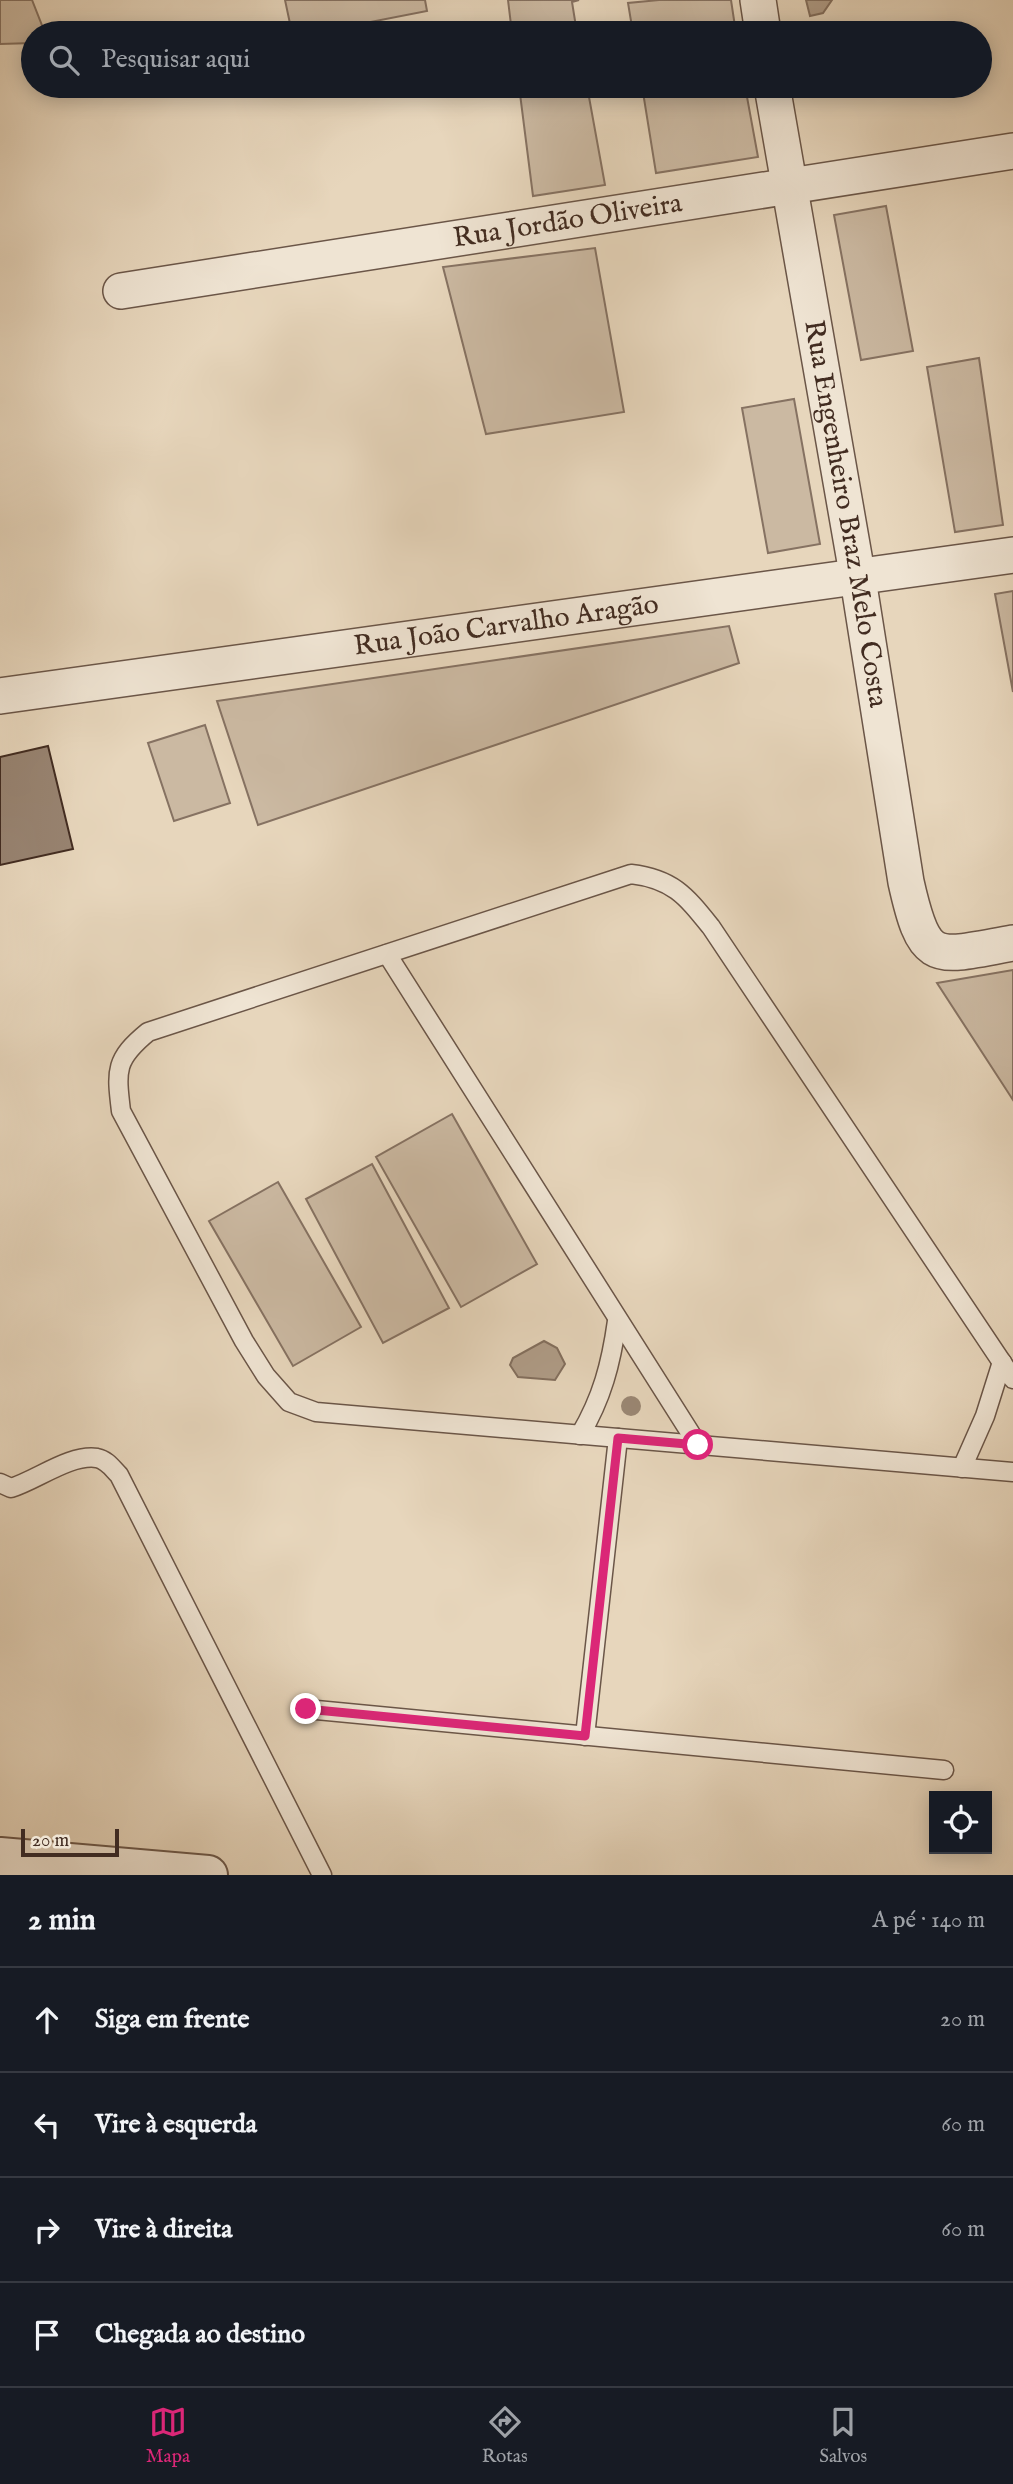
<!DOCTYPE html>
<html lang="pt">
<head>
<meta charset="utf-8">
<style>
	body { margin:0; font-family:"IM FELL English",serif; background:#20242c; color:#f1f3f6 }
	.controls { position:absolute; right:21px; bottom:21px; display:grid; overflow:hidden; border-radius:0px; box-shadow:0 4px 18px #0003 }
	.controls button { width:63px; height:63px; display:grid; place-items:center; padding:0; border:0; border-bottom:2px solid #363941; background:#171b24; color:#f1f3f6; font:35px sans-serif }
	.scale { position:absolute; left:21px; bottom:18px; width:98px; box-sizing:border-box; padding-left:7px; border:4px solid #422c21; border-top:0; font-size:19px; line-height:24px; white-space:nowrap; color:#422c21; -webkit-text-stroke:5px #efe4d3; paint-order:stroke }
	.stop { position:absolute; width:21px; height:21px; margin:-16px; border:5px solid #db2777; border-radius:50%; background:#fff }
	.stop.end { background:#db2777; border-color:#fff; box-shadow:0 2px 7px #0008 }
	.list { margin:0; padding:0; list-style:none }
	h2 { display:flex; justify-content:space-between; align-items:center; height:91px; margin:0; padding:0 28px; font-size:30px }
	h2 small { font-size:23px; font-weight:400; color:#9ea1a6 }
	.list li { display:grid; grid-template-columns:46px 1fr auto; gap:21px; align-items:center; box-sizing:border-box; height:105px; padding:0 28px; border-top:2px solid #363941 }
	.list b { display:block; font-size:26px; white-space:nowrap }
	.list em { font-size:23px; font-style:normal; color:#9ea1a6 }
	.icon { flex:none; width:38px; height:38px; fill:none; stroke:currentColor; stroke-width:2; stroke-linecap:round; stroke-linejoin:round }
	.map { position:relative; flex:none; width:1013px; height:1875px; overflow:hidden }
	.search { position:absolute; background:#171b24; box-shadow:0 4px 18px #0003; left:21px; right:21px; top:21px; height:77px; display:flex; align-items:center; gap:18px; box-sizing:border-box; padding:0 24px; border-radius:38px; color:#9ea1a6; font-size:26px }
	.sheet { height:511px; background:#171b24 }
	nav { display:flex; justify-content:space-around; align-items:center; box-sizing:border-box; height:98px; border-top:2px solid #363941; background:#171b24; font-size:19px; color:#9ea1a6 }
	nav a { display:grid; justify-items:center; gap:4px }
	nav .on { color:#db2777 }
	.map>svg:first-child { display:block }
	.green { fill:#cbb9a2; stroke:#867262; stroke-width:2 }
	.water { fill:#af9c87; stroke:#836f5e; stroke-width:2 }
	.building { fill:#988472; stroke:#422c21; stroke-width:2 }
	.lines { fill:none; stroke-linecap:round; stroke-linejoin:round }
	.service-casing { stroke:#6b5648; stroke-width:21 }
	.minor-casing { stroke:#6b5648; stroke-width:38 }
	.tertiary-casing { stroke:#6b5648; stroke-width:42 }
	.service { stroke:#efe4d3; stroke-width:18 }
	.minor { stroke:#efe4d3; stroke-width:35 }
	.tertiary { stroke:#efe4d3; stroke-width:38 }
	.tree { fill:#9b8875 }
	.route { stroke:#db2777; stroke-width:9 }
	.labels { text-anchor:middle; dominant-baseline:central; stroke-width:5; stroke-linejoin:round; paint-order:stroke }
	.street-label { font-size:28px; fill:#422c21; stroke:#efe4d3 }
</style>
</head>
<body>
<div class="map">
<svg width="1013" height="1875" viewBox="0 0 1013 1875">
	<rect width="100%" height="100%" fill="#e7d6bc"/>
	<filter id="stains"><feTurbulence type="fractalNoise" baseFrequency=".00286" numOctaves="4"/><feColorMatrix values="0 0 0 0 .2 0 0 0 0 .09 0 0 0 0 .02 0 0 0 .5 -.17"/></filter>
	<radialGradient id="worn" r=".72"><stop offset=".6" stop-color="#630" stop-opacity="0"/><stop offset="1" stop-color="#630" stop-opacity=".3"/></radialGradient>
	<g class="green">
		<polygon points="0,0 32,0 45,33 33,33 33,43 0,44"/>
		<polygon points="285,0 425,0 427,11 314,33 292,33"/>
		<polygon points="508,0 579,0 572,2 577,33 512,33"/>
		<polygon points="659,0 731,0 736,33 633,33 628,3"/>
		<polygon points="519,86 587,86 605,185 533,196"/>
		<polygon points="642,86 745,86 758,157 656,173"/>
		<polygon points="886,206 913,351 861,360 834,215"/>
		<polygon points="595,248 624,412 486,434 443,267"/>
		<polygon points="979,358 1003,525 955,532 927,367"/>
		<polygon points="794,399 820,544 768,553 742,408"/>
		<polygon points="1013,591 1013,692 995,594"/>
		<polygon points="729,626 739,663 258,825 217,701"/>
		<polygon points="205,725 230,803 174,821 148,743"/>
		<polygon points="1013,970 1013,1100 937,983"/>
		<polygon points="452,1114 537,1264 461,1307 376,1157"/>
		<polygon points="372,1164 449,1308 383,1343 306,1199"/>
		<polygon points="278,1182 361,1327 293,1366 209,1221"/>
	</g>
	<g class="water">
		<polygon points="806,0 832,0 823,13 810,16"/>
		<polygon points="544,1341 557,1348 565,1364 555,1380 518,1377 510,1365 513,1358"/>
	</g>
	<polygon class="building" points="48,746 73,849 0,865 0,757"/>
	<g class="lines">
		<g class="service-casing">
			<g id="service">
				<polyline points="387,954 698,1445"/>
				<path d="M 1013,1379 L 711,927 C 686,896 673,879 631,874 L 148,1032 C 115,1059 116,1070 121,1111 L 244,1341 L 266,1376 L 289,1402 L 316,1412 L 1013,1472"/>
				<path d="M 580,1435 C 602,1398 611,1364 617,1321"/>
				<polyline points="962,1468 985,1416 1002,1362"/>
				<path d="M 0,1483 L 11,1488 C 37,1480 70,1454 97,1458 C 107,1460 112,1468 119,1475 L 322,1875"/>
				<polyline points="306,1709 944,1770"/>
				<polyline points="585,1736 618,1438"/>
			</g>
		</g>
		<g class="minor-casing">
			<g id="minor">
				<polyline points="758,0 763,33"/>
				<path id="s1" d="M 772,86 L 858,579 L 906,882 C 925,967 934,957 1013,943"/>
				<path id="s2" d="M 121,291 L 1013,151"/>
				<path id="s3" d="M 0,696 L 1013,555"/>
			</g>
		</g>
		<g class="tertiary-casing">
			<polyline id="tertiary" points="0,1857 208,1875"/>
		</g>
		<use href="#service" class="service"/>
		<use href="#minor" class="minor"/>
		<use href="#tertiary" class="tertiary"/>
	</g>
	<circle class="tree" cx="631" cy="1406" r="10"/>
	<g class="lines">
		<polyline class="route" points="306,1709 585,1736 618,1438 698,1445"/>
	</g>
	<g class="labels">
		<g class="street-label">
			<text stroke="none"><textPath href="#s2" startOffset="452">Rua Jordão Oliveira</textPath></text>
			<text stroke="none"><textPath href="#s1" startOffset="434">Rua Engenheiro Braz Melo Costa</textPath></text>
			<text stroke="none"><textPath href="#s3" startOffset="511">Rua João Carvalho Aragão</textPath></text>
		</g>
	</g>
	<rect width="100%" height="100%" filter="url(#stains)"/>
	<rect width="100%" height="100%" fill="url(#worn)"/>
</svg>
<div class="controls">
<button><svg class="icon" aria-label="locate" viewBox="0 0 24 24"><circle cx="12" cy="12" r="6"/><path d="M12 2v4M12 18v4M2 12h4M18 12h4"/></svg></button>
</div>
<div class="scale">20 m</div>
<div class="stop" style="left:698px;top:1445px"></div>
<div class="stop end" style="left:306px;top:1709px"></div>
<div class="search"><svg class="icon" aria-label="search" viewBox="0 0 24 24"><circle cx="10" cy="10" r="6"/><path d="M15 15l6 6"/></svg>Pesquisar aqui</div>
</div>
<section class="sheet">
<h2>2 min<small>A pé · 140 m</small></h2>
<ul class="list">
<li><svg class="icon" aria-label="ahead" viewBox="0 0 24 24"><path d="M12 20V5M6 11l6-6 6 6"/></svg><div><b>Siga em frente</b></div><em>20 m</em></li>
<li><svg class="icon" aria-label="left" viewBox="0 0 24 24"><path d="M17 20v-9H6M10 6l-5 5 5 5"/></svg><div><b>Vire à esquerda</b></div><em>60 m</em></li>
<li><svg class="icon" aria-label="right" viewBox="0 0 24 24"><path d="M7 20v-9h11M14 6l5 5-5 5"/></svg><div><b>Vire à direita</b></div><em>60 m</em></li>
<li><svg class="icon" aria-label="arrive" viewBox="0 0 24 24"><path d="M6 21V4h12l-3 4 3 4H6"/></svg><div><b>Chegada ao destino</b></div></li>
</ul>
</section>
<nav>
<a class="on"><svg class="icon" aria-label="map" viewBox="0 0 24 24"><path d="M3 6l6-2 6 2 6-2v14l-6 2-6-2-6 2zM9 4v14M15 6v14"/></svg>Mapa</a>
<a><svg class="icon" aria-label="directions" viewBox="0 0 24 24"><path d="M12 3l9 9-9 9-9-9zM9 14v-3h6M13 9l2 2-2 2"/></svg>Rotas</a>
<a><svg class="icon" aria-label="saved" viewBox="0 0 24 24"><path d="M7 4h10v16l-5-4-5 4z"/></svg>Salvos</a>
</nav>
</body>
</html>
